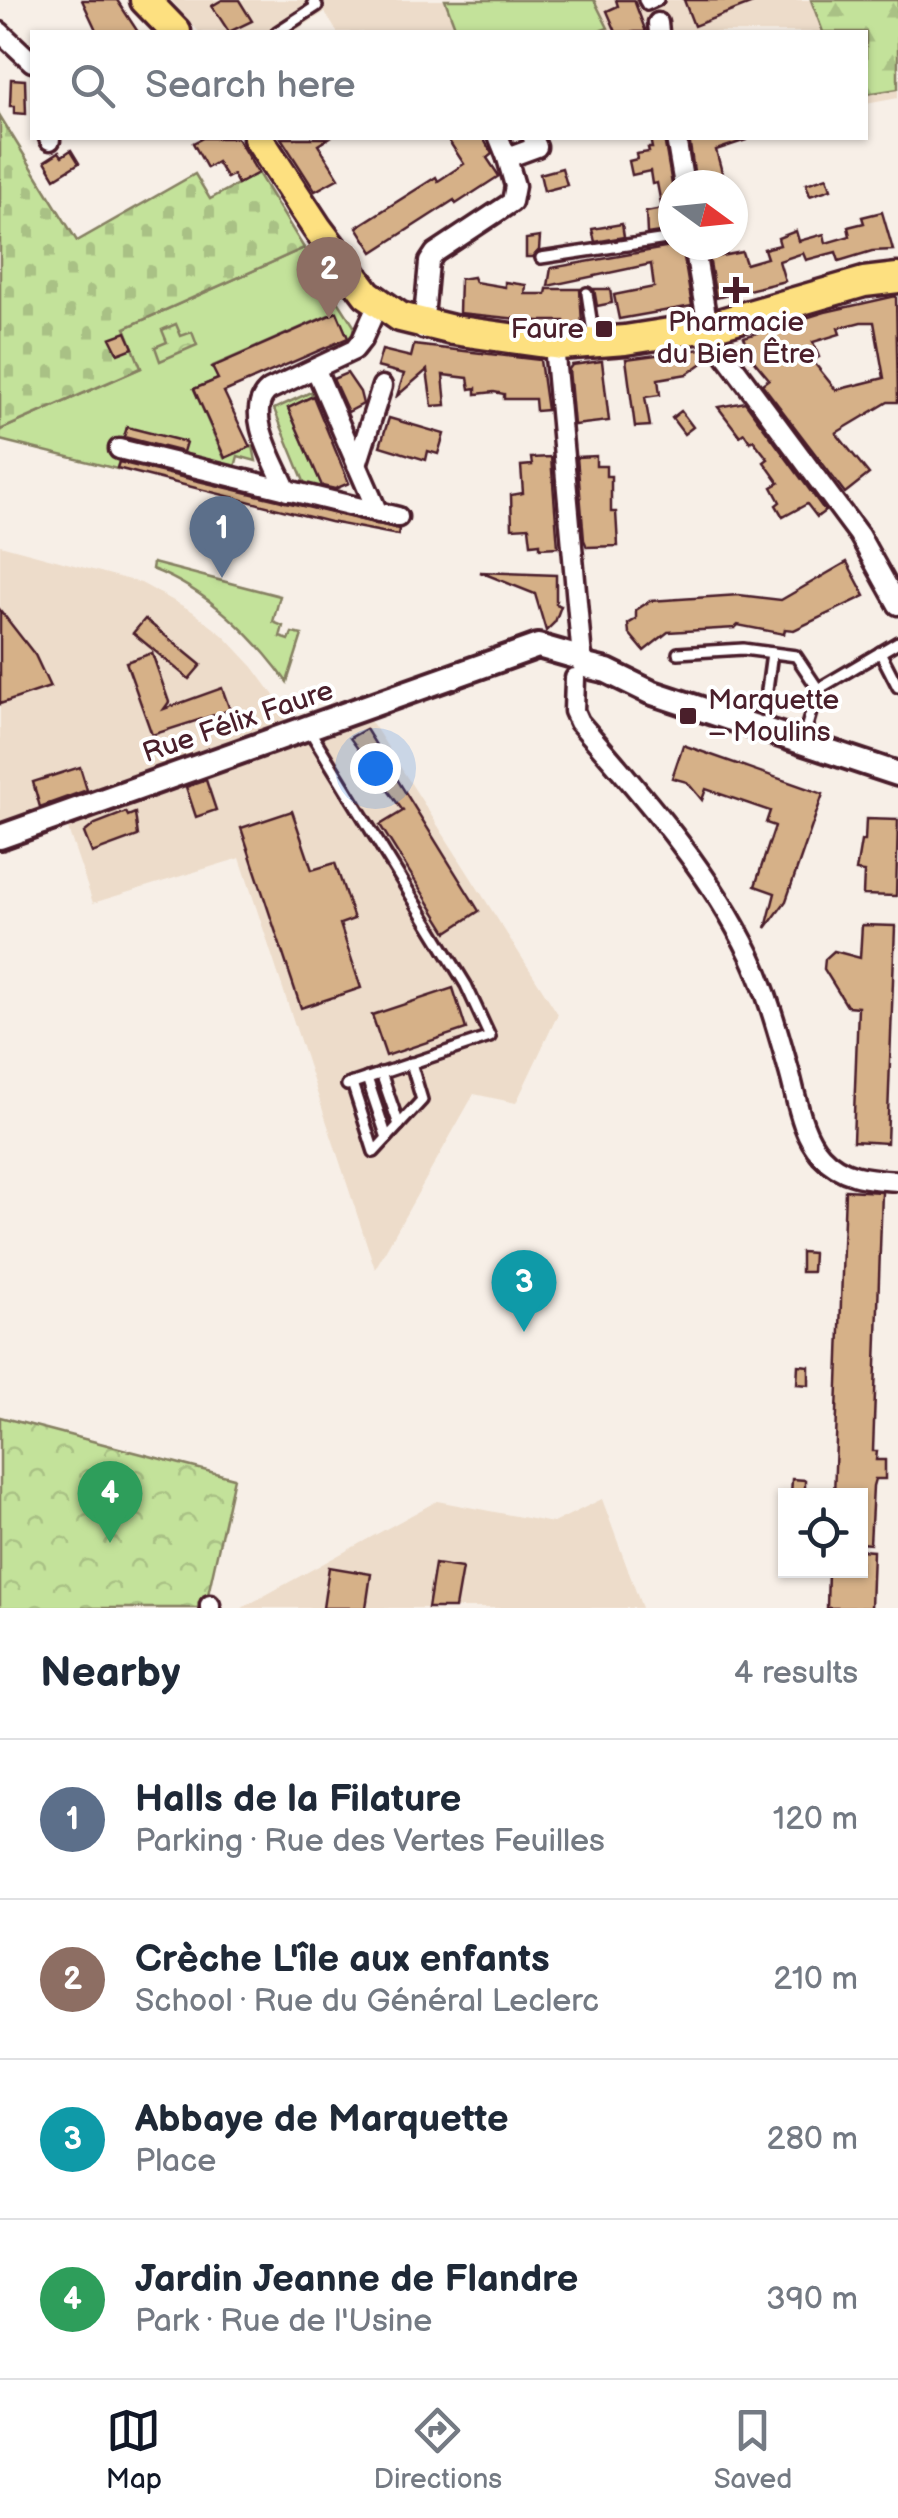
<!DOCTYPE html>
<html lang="en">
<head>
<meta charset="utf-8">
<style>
	body { margin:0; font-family:"Balsamiq Sans",sans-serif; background:#f6f6f7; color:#1f2937 }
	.controls { position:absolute; right:30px; bottom:30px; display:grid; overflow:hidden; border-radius:0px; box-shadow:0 2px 8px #0004 }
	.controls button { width:90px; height:90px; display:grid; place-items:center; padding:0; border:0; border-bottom:2px solid #e0e1e3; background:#fff; color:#1f2937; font:50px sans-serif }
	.compass { position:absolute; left:658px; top:170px; width:90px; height:90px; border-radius:50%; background:#fff; box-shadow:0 2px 8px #0004; rotate:105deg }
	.you { position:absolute; left:375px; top:768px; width:35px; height:35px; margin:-25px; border:8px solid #fff; border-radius:50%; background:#1a73e8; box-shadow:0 0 0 15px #1a73e833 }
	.badge { display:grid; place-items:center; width:65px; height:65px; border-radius:50%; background:#111827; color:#fff; font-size:32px; font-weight:700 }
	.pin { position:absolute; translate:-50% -82px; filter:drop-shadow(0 2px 5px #0008) }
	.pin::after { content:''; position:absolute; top:52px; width:35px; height:30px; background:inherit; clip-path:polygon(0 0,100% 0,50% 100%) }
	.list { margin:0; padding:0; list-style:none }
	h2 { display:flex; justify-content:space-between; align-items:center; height:130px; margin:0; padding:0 40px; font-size:42px }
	h2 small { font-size:32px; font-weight:400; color:#747a83 }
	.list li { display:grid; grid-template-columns:65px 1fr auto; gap:30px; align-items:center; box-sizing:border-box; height:160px; padding:0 40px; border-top:2px solid #e0e1e3 }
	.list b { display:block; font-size:38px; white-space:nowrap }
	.list p { margin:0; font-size:32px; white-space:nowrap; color:#747a83 }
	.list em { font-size:32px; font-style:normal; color:#747a83 }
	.icon { flex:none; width:55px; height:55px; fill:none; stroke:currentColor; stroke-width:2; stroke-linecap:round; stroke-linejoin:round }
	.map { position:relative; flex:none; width:898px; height:1608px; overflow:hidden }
	.search { position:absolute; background:#fff; box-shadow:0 2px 8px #0004; left:30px; right:30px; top:30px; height:110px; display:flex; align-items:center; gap:25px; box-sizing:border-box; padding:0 35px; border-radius:0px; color:#747a83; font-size:38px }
	.sheet { height:770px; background:#fff }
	nav { display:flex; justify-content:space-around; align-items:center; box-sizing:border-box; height:140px; border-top:2px solid #e0e1e3; background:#fff; font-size:28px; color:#747a83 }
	nav a { display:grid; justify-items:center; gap:5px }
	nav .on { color:#111827 }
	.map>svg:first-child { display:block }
	.built { fill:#eddcca }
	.green { fill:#c3e29a; stroke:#868062; stroke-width:2.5 }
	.forest { fill:url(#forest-firs); stroke:#868062; stroke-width:2.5 }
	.cemetery { fill:url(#cemetery-stones); stroke:#868062; stroke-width:2.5 }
	.park { fill:url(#park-crowns); stroke:#868062; stroke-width:2.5 }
	.building { fill:#d6b188; stroke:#4a1f2b; stroke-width:2.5; fill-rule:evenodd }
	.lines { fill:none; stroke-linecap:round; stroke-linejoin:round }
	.lane-casing { stroke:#4a1f2b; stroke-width:16 }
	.street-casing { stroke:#4a1f2b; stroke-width:25 }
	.secondary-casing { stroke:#4a1f2b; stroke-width:30 }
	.primary-casing { stroke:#4a1f2b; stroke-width:35 }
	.lane { stroke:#fff; stroke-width:9 }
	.street { stroke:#fff; stroke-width:18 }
	.secondary { stroke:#fff; stroke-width:22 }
	.primary { stroke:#fde080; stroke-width:28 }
	.poi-dot { fill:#4a1f2b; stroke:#fff; stroke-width:4 }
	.labels { text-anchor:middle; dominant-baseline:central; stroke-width:8; stroke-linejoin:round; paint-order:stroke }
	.poi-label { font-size:28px; fill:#4a1f2b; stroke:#fff }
	.street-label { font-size:28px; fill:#4a1f2b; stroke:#fff }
</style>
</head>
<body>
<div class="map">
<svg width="898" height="1608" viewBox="0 0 898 1608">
	<defs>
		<pattern id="forest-firs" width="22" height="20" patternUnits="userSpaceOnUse" patternTransform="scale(2.5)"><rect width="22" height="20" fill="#c3e29a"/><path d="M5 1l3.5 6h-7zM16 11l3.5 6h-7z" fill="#a9c185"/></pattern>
		<pattern id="cemetery-stones" width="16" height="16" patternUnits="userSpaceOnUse" patternTransform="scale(2.5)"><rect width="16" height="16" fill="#c3e29a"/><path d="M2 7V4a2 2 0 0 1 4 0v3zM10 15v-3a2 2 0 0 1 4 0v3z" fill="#a9c185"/></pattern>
		<pattern id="park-crowns" width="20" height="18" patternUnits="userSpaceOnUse" patternTransform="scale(2.5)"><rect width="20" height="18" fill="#c3e29a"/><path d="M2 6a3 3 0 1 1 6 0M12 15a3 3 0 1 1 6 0" fill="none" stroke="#a9c185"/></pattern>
	</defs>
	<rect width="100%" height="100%" fill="#f7efe7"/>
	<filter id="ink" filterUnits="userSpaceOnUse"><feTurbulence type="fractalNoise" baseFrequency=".01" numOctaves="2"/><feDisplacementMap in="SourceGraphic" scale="20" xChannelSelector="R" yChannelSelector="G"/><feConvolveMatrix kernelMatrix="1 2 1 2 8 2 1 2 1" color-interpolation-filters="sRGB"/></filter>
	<g filter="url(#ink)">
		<g class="built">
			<polygon points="171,0 898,0 898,98 866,104 866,32 667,32 663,15 617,32 337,32 325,12 294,32 199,32"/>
			<polygon points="0,545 141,583 192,611 224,636 253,667 278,701 294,740 363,716 373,724 558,1014 516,1103 474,1094 375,1269 240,858 93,903 67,826 0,848"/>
			<polygon points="602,1499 642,1608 242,1608 437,1501 553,1523"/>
		</g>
		<g class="green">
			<polygon points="445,0 594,0 608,28 596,32 457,32"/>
			<polygon points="304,248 354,326 352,338 333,348 331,344 347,336 336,312 213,366 218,379 194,389 224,458 253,446 256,461 238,456 235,467 182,454 185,443 127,428 124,439 116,438 111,453 120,456 117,469 0,440 0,430 141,368 125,328"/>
			<polygon points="311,392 313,396 288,408 322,485 336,488 332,490 305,484 274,409"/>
			<path d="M 153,563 L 280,596 L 273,622 L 283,626 L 280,637 L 289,640 L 292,633 L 302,635 L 287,682 C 253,635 207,590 152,569 Z"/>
		</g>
		<polygon class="forest" points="811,0 898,0 898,89 866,94 866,32 823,32"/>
		<polygon class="cemetery" points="0,116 77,241 195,174 210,199 258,173 304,248 125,328 141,368 0,430"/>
		<g class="park">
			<polygon points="176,324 181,336 192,332 197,345 160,361 155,347 167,342 162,330"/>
			<polygon points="0,1417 234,1478 205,1608 0,1608"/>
		</g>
		<g class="building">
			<polygon points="82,0 117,0 138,32 97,32"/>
			<polygon points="222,0 239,0 252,21 229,32 212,6"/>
			<polygon points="616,0 634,0 646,32 616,32 607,11 618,6"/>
			<polygon points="684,0 757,0 758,1 694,26"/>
			<polygon points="11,79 25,80 26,114 14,113 14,106 10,106"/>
			<polygon points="203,138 237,138 258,173 238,184 233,175 227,178 217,162 207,168 193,143"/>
			<polygon points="281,138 329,138 318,145 339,178 315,191"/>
			<polygon points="447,138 483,138 492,154 487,158 499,176 456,204 454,200 373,252 357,227 436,177 438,181 464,164"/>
			<polygon points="650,138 664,138 673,190 673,230 647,234 646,212 662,209 657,183 652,184 650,171 632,175 629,161 637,159 636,154 649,152 648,148 652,148"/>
			<polygon points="689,138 746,138 746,140 716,150 723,176 719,178 721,185 696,185"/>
			<polygon points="71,150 79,163 55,178 45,161 59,152 62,156"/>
			<polygon points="562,168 567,185 544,191 540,174"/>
			<polygon points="827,177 831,189 810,196 806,184"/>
			<polygon points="882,212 893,250 872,251 839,261 836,252 806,260 803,253 779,261 785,281 716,298 707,245 714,245 716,257 742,252 746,264 767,258 764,249 780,245 778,238 796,231 799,241 824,234 826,243 850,236 848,227 864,223 862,217"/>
			<polygon points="622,224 624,237 595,242 592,229"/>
			<polygon points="540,237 539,250 533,257 526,257 526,239"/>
			<polygon points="682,245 692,306 619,319 614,295 654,287 651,264 548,286 551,268"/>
			<polygon points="473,277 475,282 505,287 505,282 526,285 525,294 546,294 547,289 580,289 582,324 564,326 564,321 539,321 459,313 460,279"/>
			<polygon points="594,289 610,289 612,303 597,306"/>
			<path d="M 896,296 L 898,402 L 888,402 L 836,433 L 869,474 L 845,493 L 762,384 L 769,379 L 754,361 L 744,337 L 825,312 ZM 861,322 L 874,322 L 884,378 L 836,390 L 812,360 L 819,357 L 813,342 L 840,334 L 838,328 Z"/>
			<polygon points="337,312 348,338 224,392 250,447 225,458 194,389 218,379 212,367"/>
			<polygon points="126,332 133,348 118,354 110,338"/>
			<polygon points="414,345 540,360 547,410 536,411 535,399 504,399 504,394 494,392 476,394 476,388 470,389 468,378 443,375 446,405 432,406 427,370 397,396 404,374 377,367 382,350 411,357"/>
			<polygon points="701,349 711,357 687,374 658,379 660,395 645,397 650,426 635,427 626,359"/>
			<polygon points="602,361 609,421 574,425 569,369 572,365"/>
			<polygon points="347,373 360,392 363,404 348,412 333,379"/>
			<polygon points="313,396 349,483 335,489 322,486 288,408"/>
			<polygon points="745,402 825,511 817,517 807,504 783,517 776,505 780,502 772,487 779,483 764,462 768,459 753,440 750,442 744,433 740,436 718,407"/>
			<polygon points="681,411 693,427 684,434 672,418"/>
			<polygon points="389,418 444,434 438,454 428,451 426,460 380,446"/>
			<polygon points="127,427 186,442 183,452 124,437"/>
			<polygon points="596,456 596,466 606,466 606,476 611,476 611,512 616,512 618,546 587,547 584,540 577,457"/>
			<polygon points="551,457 558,547 540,548 540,543 531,544 529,527 512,528 511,495 523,493 521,466 532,465 531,458"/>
			<polygon points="119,462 399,529 398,535 330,522 117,468"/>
			<polygon points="847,562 865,596 794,630 785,629 784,634 738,625 735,628 668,632 644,651 629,633 628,624 636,619 636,610 650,601 739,595 781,600"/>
			<polygon points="480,572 556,575 556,604 561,606 555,622 546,631 535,594"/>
			<polygon points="0,610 35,655 50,687 0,704"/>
			<polygon points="145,619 201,665 189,679 133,633"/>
			<polygon points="152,653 169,702 164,709 222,688 230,710 152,735 126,662"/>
			<polygon points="366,729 479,911 447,932 380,825 403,811 350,738"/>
			<polygon points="683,745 823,794 786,901 766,928 775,893 755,886 775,826 766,823 770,811 706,789 702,800 687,782 672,778"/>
			<polygon points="80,767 87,790 40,807 33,782"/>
			<polygon points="206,780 216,810 196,817 186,787"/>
			<polygon points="292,811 312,870 335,863 354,919 340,924 361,988 301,1008 241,828"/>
			<polygon points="126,812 128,816 135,813 138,836 92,853 84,833 95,824"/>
			<polygon points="866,819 898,820 896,896 863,895 864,872 856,871 861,841 865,841"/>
			<polygon points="862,925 895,926 887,1143 853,1141 858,1007 847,1006 824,969 825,959 834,951 860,958"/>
			<polygon points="453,988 466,1029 386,1056 372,1015"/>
			<polygon points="845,1190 882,1192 873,1451 877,1451 876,1460 885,1460 885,1479 875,1479 873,1486 870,1544 860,1543 860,1496 834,1496"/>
			<polygon points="801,1252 813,1253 812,1272 801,1272"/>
			<polygon points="798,1365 809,1366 809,1385 797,1384"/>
			<polygon points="792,1479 805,1480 805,1496 791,1496"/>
			<polygon points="860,1550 873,1551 871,1608 827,1608 828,1570 860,1570"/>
			<polygon points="435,1564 462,1568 455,1608 428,1608"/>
			<polygon points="329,1567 371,1574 366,1608 323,1608"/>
		</g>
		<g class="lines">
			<g class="lane-casing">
				<g id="lane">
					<polyline points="644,0 647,5 658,0"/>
					<polyline points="277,32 317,6 313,0"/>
					<polyline points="541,258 673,238"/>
					<polyline points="587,293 594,339"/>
					<polyline points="880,652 898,687"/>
					<polyline points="678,653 743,649 796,656 818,689 898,642"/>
					<polyline points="767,690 772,653"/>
					<polyline points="310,731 466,985 490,1037 347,1085"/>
					<polyline points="803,739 818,689"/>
					<polyline points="381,1073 399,1125"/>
					<polyline points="367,1078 387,1138"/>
					<polyline points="352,1083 374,1152 422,1100 411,1063"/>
				</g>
			</g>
			<g class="street-casing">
				<g id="street">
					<polyline points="658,23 659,32"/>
					<polyline points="0,32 32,62"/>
					<polyline points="49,138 50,140"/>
					<polyline points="499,138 507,158 537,147 533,138"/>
					<polyline points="676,138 684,185"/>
					<polyline points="694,245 708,327 714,340 859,535 898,605"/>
					<polyline points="423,329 429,262 435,253 512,202 515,186 507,158"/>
					<polyline points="554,345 582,658"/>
					<polyline points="316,370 378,513"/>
					<polyline points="119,449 398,517"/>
					<polyline points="357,465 382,386"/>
					<path d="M 287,491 C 276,464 242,411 269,390 L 354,350 L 362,340 L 378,304"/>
					<path d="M 575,678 L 574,711 L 579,722 C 642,795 708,868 750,955 C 767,992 778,1032 789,1071 C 797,1099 801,1133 821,1155 C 842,1178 869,1179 898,1181"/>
					<polyline points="210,1608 210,1605"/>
				</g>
			</g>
			<g class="secondary-casing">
				<polyline id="secondary" points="0,837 538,646 580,658 586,666 607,671 650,692 898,774"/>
			</g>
			<g class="primary-casing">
				<g id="primary">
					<polyline points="145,0 176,32"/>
					<polyline points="258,138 317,228 367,294 400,317 453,330 560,345 625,340 708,327 864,282 898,278"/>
				</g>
			</g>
			<use href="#lane" class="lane"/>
			<use href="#street" class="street"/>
			<use href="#secondary" class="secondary"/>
			<use href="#primary" class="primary"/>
		</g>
	</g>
	<g class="poi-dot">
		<path d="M731 275h10v10h10v10h-10v10h-10v-10h-10v-10h10z"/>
		<rect x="594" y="319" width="20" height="20" rx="5"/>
		<rect x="678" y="706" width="20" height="20" rx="5"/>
	</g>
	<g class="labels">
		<g class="poi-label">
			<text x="736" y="322">Pharmacie<tspan x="736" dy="32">du Bien Être</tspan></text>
			<text x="584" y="329" text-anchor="end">Faure</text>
			<text x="708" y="700" text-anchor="start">Marquette<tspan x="708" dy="32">– Moulins</tspan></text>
		</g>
		<g class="street-label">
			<text transform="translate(238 722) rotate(-19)">Rue Félix Faure</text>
		</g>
	</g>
</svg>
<div class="controls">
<button><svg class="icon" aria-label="locate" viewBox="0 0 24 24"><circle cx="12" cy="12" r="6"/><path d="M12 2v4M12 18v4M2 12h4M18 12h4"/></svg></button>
</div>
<svg class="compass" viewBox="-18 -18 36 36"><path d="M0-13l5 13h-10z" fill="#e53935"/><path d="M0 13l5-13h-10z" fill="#747a83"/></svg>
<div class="you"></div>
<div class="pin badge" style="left:222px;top:578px;background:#5c6f8a">1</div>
<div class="pin badge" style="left:329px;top:319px;background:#8d6e63">2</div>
<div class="pin badge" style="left:524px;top:1332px;background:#0f9aa8">3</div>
<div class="pin badge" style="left:110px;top:1543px;background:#2e9e5b">4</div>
<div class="search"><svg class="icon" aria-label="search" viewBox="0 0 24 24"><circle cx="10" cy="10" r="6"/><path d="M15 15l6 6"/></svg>Search here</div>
</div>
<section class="sheet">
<h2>Nearby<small>4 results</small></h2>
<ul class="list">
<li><span class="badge" style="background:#5c6f8a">1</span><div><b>Halls de la Filature</b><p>Parking · Rue des Vertes Feuilles</p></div><em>120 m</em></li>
<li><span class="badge" style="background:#8d6e63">2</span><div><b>Crèche L'île aux enfants</b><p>School · Rue du Général Leclerc</p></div><em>210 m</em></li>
<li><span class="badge" style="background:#0f9aa8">3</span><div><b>Abbaye de Marquette</b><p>Place</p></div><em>280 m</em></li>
<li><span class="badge" style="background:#2e9e5b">4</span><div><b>Jardin Jeanne de Flandre</b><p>Park · Rue de l'Usine</p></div><em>390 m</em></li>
</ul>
</section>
<nav>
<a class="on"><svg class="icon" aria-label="map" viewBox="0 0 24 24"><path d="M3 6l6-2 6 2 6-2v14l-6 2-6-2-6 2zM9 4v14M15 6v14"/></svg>Map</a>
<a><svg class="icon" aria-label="directions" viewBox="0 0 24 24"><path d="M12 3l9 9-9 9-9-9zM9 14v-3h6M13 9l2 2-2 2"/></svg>Directions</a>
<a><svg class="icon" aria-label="saved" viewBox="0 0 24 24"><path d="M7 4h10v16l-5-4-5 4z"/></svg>Saved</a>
</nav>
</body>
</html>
